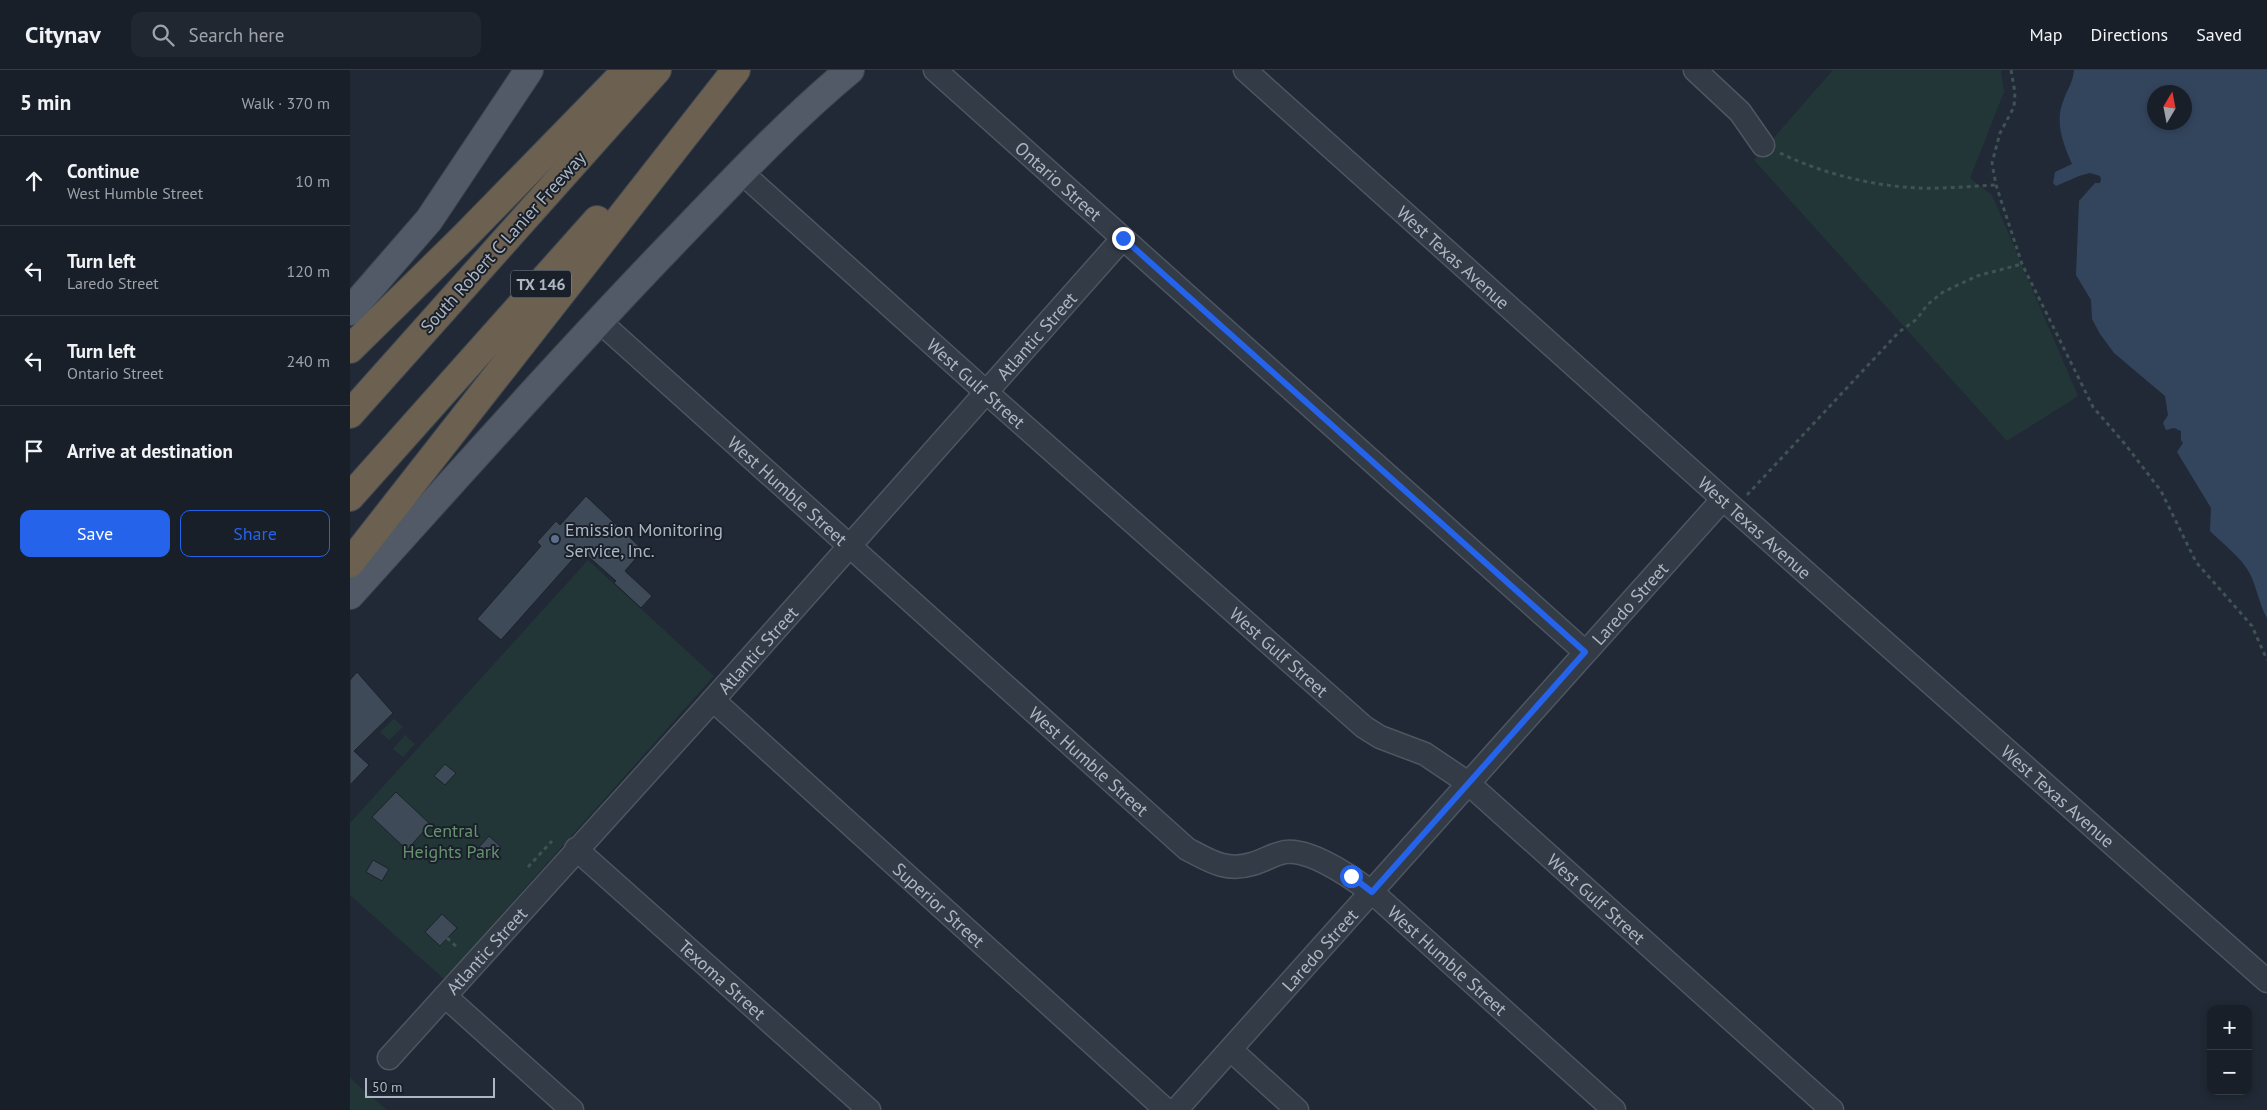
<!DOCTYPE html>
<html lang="en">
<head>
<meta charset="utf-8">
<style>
	body { margin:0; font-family:"PT Sans",sans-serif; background:#212730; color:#f1f3f6 }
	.controls { position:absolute; right:15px; bottom:15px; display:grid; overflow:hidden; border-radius:10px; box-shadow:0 2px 8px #0003 }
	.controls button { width:45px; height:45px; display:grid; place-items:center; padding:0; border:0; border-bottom:1px solid #363d45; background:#181f28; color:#f1f3f6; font:25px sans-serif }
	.compass { position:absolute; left:1797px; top:15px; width:45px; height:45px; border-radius:50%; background:#181f28; box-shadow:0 2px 8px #0003; rotate:10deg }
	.scale { position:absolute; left:15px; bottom:12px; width:130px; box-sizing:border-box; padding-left:5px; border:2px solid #adb6c3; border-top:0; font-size:14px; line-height:18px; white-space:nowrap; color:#adb6c3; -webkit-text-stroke:4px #19202a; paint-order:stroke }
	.stop { position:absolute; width:15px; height:15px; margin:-11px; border:4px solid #2563eb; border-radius:50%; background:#fff }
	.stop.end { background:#2563eb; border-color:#fff; box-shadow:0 1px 5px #0008 }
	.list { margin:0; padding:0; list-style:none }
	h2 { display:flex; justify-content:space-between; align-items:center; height:65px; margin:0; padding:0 20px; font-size:21px }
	h2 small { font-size:16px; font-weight:400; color:#9fa2a8 }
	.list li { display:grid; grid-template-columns:32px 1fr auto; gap:15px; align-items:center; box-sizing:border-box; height:90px; padding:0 20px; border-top:1px solid #363d45 }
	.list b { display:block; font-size:19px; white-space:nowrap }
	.list p { margin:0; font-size:16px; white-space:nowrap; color:#9fa2a8 }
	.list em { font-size:16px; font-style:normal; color:#9fa2a8 }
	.actions { display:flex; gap:10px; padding:15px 20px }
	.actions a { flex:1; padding:11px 0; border:1px solid #2563eb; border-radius:10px; text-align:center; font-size:18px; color:#2563eb }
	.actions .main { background:#2563eb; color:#fff }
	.icon { flex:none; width:28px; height:28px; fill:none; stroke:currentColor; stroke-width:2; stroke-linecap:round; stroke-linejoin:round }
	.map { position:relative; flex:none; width:1917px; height:1040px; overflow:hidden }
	header { display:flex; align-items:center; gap:30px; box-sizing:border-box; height:70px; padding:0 25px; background:#181f28; border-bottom:1px solid #363d45 }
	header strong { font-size:24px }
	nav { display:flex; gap:28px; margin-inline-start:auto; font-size:18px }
	.search { width:350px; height:45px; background:#212730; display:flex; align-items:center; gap:12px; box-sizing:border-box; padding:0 18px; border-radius:10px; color:#9fa2a8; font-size:19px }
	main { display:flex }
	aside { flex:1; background:#181f28 }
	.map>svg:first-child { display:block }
	.green { fill:#233637 }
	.water { fill:#33455d; fill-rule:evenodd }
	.building { fill:#3e4a58; stroke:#1b222c }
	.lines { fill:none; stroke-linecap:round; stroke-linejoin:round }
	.minor-casing { stroke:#4e5661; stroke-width:25 }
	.major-casing { stroke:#3d444f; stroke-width:30 }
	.highway-casing { stroke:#3e4650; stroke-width:30 }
	.path { stroke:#3f5254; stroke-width:3; stroke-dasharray:4 4; stroke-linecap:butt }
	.minor { stroke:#333b46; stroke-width:22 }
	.major { stroke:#515a66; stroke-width:28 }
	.highway { stroke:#6c6050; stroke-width:28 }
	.route { stroke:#2563eb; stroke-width:6 }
	.service-dot { fill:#5c6f8a; stroke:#19202a; stroke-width:2 }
	.labels { text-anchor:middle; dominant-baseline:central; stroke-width:4; stroke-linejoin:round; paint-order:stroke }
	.shield { fill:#19202a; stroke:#818995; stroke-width:1 }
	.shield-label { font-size:16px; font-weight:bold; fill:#adb6c3 }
	.street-label { font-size:18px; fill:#adb6c3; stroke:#19202a }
	.poi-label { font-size:18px; fill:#adb6c3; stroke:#19202a; text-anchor:start }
	.park-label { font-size:18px; fill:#66926f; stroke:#19202a }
</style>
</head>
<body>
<header>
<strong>Citynav</strong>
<div class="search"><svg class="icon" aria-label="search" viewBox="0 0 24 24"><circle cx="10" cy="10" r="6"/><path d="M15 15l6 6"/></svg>Search here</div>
<nav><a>Map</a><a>Directions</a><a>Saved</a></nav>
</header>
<main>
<aside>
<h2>5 min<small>Walk · 370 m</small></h2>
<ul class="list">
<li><svg class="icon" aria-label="ahead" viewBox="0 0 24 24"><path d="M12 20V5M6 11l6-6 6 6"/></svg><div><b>Continue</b><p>West Humble Street</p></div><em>10 m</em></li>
<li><svg class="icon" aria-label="left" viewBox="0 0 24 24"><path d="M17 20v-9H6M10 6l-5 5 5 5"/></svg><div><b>Turn left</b><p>Laredo Street</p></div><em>120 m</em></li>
<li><svg class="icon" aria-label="left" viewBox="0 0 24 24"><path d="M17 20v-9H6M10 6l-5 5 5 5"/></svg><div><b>Turn left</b><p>Ontario Street</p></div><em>240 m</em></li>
<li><svg class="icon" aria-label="arrive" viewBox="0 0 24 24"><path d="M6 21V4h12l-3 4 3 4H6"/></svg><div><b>Arrive at destination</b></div></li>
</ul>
<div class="actions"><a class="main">Save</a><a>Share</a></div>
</aside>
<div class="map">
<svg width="1917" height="1040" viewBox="0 0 1917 1040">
	<rect width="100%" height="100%" fill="#202935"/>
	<g class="green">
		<polygon points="1483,0 1651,0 1654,22 1620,108 1642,125 1728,326 1657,371 1404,90"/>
		<polygon points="238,490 364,606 94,909 0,825 0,753"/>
		<polygon points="44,649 53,657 39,670 30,662"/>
		<polygon points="55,665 65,674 53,687 43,679"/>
		<polygon points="0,1008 37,1040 0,1040"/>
	</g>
	<path class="water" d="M 1724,0 L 1917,0 L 1917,548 C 1909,534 1907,518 1900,504 C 1892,488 1873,474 1860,461 L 1861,438 L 1827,382 L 1833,373 L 1831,370 L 1831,361 L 1824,358 L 1816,360 L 1813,353 L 1818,345 L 1815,326 L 1764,283 L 1750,264 L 1742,249 L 1741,230 L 1726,205 L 1729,131 L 1745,113 L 1750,113 L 1751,109 L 1750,106 L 1740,103 L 1729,106 L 1706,116 L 1703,113 L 1705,102 L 1722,94 C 1713,73 1704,52 1714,29 C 1718,18 1723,12 1724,0 ZM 1804,22 L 1834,22 L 1834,52 L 1804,52 Z"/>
	<g class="building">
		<polygon points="236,426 293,480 275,501 302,526 291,538 264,513 266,511 231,480 151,570 127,549 191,476 187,472 206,451 210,455"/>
		<polygon points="7,602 43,643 4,681 19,695 0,715 0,610"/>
		<polygon points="95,694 106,703 95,715 84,706"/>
		<polygon points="46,722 80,754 57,780 22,747"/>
		<polygon points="139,766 151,777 141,788 129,777"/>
		<polygon points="23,790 39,799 32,811 16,802"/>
		<polygon points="92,844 107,858 90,876 75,862"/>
	</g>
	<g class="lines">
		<g class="minor-casing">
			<g id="minor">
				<path id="s1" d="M 585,0 L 1235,582"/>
				<path id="s2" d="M 895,0 L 1373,429 L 1917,911"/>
				<polyline points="1345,0 1390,42 1413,75"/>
				<path id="s3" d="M 391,102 L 636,322 L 1014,657 L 1030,667 L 1075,684 L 1118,713 L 1482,1040"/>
				<path id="s4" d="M 248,250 L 837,779 C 860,791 876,802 902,794 C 913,791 924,784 935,782 C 963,778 1012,814 1032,831 L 1264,1040"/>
				<path id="s5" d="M 363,630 L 816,1040"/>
				<path id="s6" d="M 226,779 L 519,1040"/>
				<polyline points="95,926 222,1040"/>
				<polyline points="881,980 947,1040"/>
				<path id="s7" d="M 39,988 L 363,630 L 773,168"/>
				<path id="s8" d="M 826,1040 L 1373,429"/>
			</g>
		</g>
		<g class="major-casing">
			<g id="major">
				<polyline points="0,241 79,150 179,0"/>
				<path d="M 0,525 C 106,408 210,290 319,177 C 378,116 435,54 500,0"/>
			</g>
		</g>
		<g class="highway-casing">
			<g id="highway">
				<polyline points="0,279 115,166 277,0"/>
				<polyline points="0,344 307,0"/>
				<polyline points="0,427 247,150"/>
				<polyline points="0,493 386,0"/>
			</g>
		</g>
		<g class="path">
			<polyline points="1661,0 1665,23 1664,37 1650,63 1642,93 1646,115 1672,194 1743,337 1775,374 1811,421 1846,492 1902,556 1917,590"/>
			<path d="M 1430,83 C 1471,103 1522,116 1568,118 C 1594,119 1620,116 1646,115"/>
			<polyline points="1397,425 1549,262 1567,249 1577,235 1593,222 1627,206 1672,194"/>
			<polyline points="178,797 202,771"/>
			<polyline points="97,868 107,877"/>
		</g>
		<use href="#minor" class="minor"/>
		<use href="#major" class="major"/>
		<use href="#highway" class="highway"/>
	</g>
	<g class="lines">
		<polyline class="route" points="773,168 1235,582 1022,822 1001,806"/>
	</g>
	<circle class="service-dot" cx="205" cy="469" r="5"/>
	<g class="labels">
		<rect class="shield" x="161" y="200.5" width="60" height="27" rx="4"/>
		<g class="shield-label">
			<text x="191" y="214">TX 146</text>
		</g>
		<g class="street-label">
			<text stroke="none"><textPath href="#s1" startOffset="166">Ontario Street</textPath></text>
			<text transform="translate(153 172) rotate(-48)">South Robert C Lanier Freeway</text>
			<text stroke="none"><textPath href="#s2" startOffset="280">West Texas Avenue</textPath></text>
			<text stroke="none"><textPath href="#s7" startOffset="970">Atlantic Street</textPath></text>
			<text stroke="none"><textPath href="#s3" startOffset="316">West Gulf Street</textPath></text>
			<text stroke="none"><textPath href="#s4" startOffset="255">West Humble Street</textPath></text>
			<text stroke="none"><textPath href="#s2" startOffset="685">West Texas Avenue</textPath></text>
			<text stroke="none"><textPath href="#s8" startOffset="680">Laredo Street</textPath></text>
			<text stroke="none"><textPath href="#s7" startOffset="550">Atlantic Street</textPath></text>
			<text stroke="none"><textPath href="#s3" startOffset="721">West Gulf Street</textPath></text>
			<text stroke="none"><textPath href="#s4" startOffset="660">West Humble Street</textPath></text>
			<text stroke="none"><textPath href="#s2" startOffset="1090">West Texas Avenue</textPath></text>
			<text stroke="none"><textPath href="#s3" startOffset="1126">West Gulf Street</textPath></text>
			<text stroke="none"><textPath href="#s5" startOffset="305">Superior Street</textPath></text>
			<text stroke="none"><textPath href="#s7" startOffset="145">Atlantic Street</textPath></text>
			<text stroke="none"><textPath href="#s8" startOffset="215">Laredo Street</textPath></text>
			<text stroke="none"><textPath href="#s4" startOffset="1095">West Humble Street</textPath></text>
			<text stroke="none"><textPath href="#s6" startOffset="196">Texoma Street</textPath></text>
		</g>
		<g class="poi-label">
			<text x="215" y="459">Emission Monitoring<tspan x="215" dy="21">Service, Inc.</tspan></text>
		</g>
		<g class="park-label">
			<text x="101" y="760">Central<tspan x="101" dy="21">Heights Park</tspan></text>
		</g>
	</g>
</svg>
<div class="controls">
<button>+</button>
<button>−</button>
</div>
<svg class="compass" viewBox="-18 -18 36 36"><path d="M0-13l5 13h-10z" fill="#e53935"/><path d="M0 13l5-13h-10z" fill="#9fa2a8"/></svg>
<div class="scale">50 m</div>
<div class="stop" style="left:1001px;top:806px"></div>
<div class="stop end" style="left:773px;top:168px"></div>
</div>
</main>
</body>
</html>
